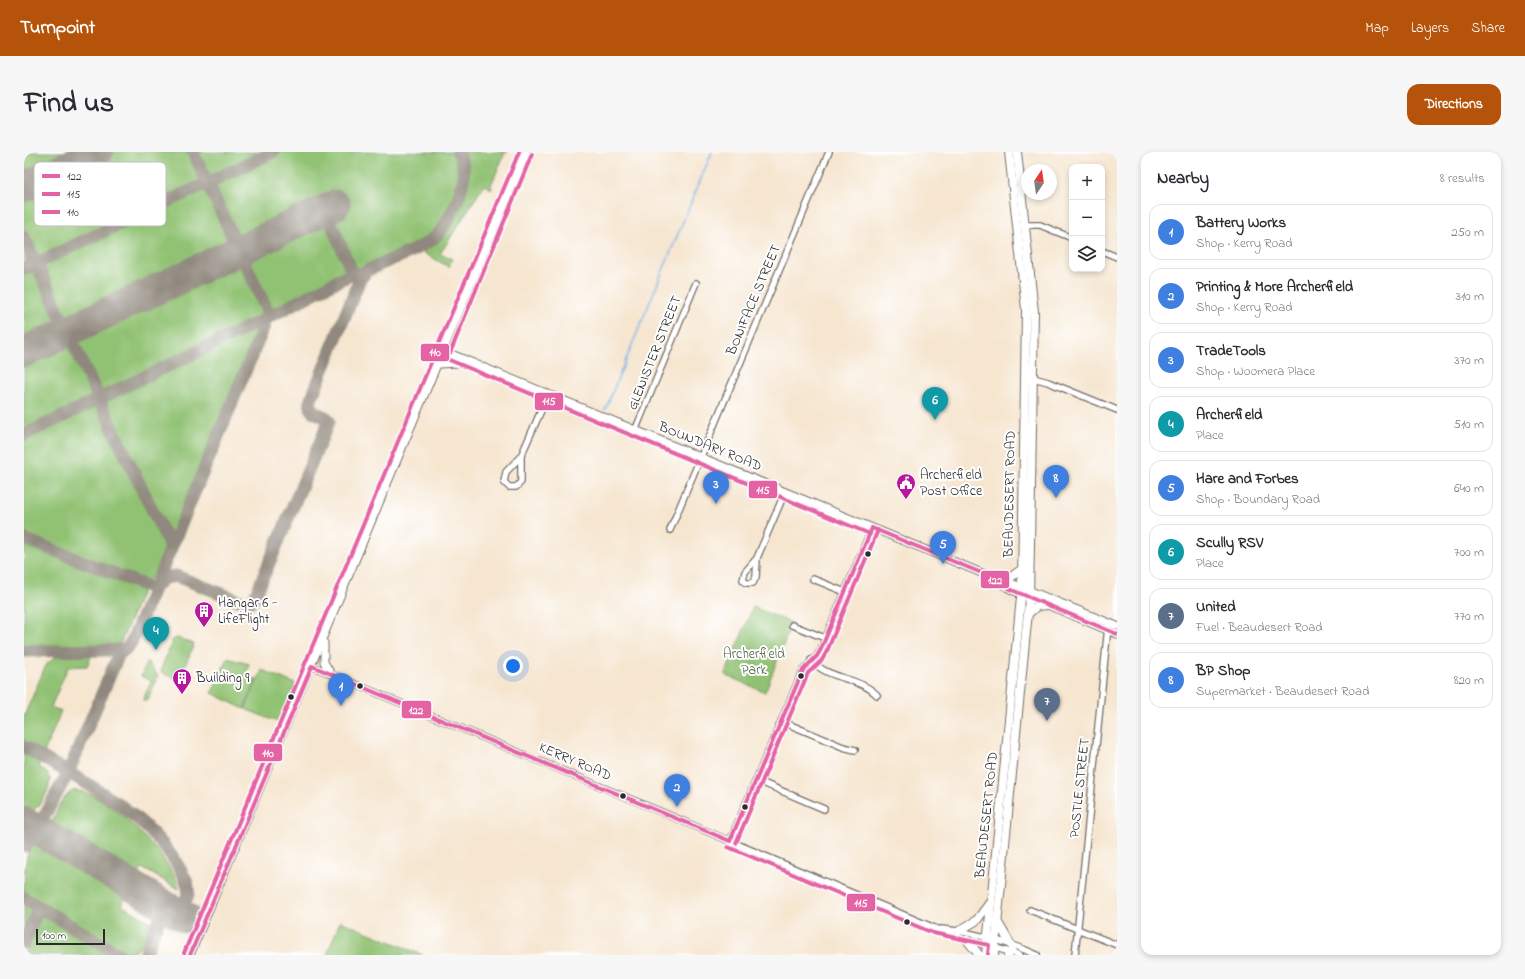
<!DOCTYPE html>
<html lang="en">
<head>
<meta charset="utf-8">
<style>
	body { margin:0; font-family:"Indie Flower",sans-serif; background:#f7f7f7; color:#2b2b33 }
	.controls { position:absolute; right:12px; top:12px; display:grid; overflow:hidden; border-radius:8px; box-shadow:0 2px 6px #0003 }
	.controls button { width:36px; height:36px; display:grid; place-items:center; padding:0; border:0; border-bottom:1px solid #e1e1e2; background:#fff; color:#2b2b33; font:20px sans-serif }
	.compass { position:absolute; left:997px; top:12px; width:36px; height:36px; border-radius:50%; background:#fff; box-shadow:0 2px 6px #0003; rotate:13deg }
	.scale { position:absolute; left:12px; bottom:10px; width:69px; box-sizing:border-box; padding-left:4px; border:2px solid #2b2b2b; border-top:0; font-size:11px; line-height:14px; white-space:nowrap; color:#2b2b2b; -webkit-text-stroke:3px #fff; paint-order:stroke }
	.you { position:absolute; left:489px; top:514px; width:14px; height:14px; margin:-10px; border:3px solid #fff; border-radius:50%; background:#1a73e8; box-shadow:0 0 0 6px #1a73e833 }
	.badge { display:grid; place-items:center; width:26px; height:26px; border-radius:50%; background:#b45309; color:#fff; font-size:13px; font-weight:700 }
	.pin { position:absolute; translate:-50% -33px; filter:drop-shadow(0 1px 2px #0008) }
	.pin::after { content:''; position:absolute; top:21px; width:14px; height:12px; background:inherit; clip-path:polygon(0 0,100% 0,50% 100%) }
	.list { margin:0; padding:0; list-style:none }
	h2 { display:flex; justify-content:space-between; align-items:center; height:52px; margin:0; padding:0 16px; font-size:17px }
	h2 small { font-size:13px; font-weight:400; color:#7c7c81 }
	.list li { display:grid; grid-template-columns:26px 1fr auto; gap:12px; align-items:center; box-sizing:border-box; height:56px; margin:0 8px 8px; padding:0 8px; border:1px solid #e1e1e2; border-radius:12px }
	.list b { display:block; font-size:15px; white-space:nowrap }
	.list p { margin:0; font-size:13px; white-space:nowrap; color:#7c7c81 }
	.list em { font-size:13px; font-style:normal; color:#7c7c81 }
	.icon { flex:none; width:22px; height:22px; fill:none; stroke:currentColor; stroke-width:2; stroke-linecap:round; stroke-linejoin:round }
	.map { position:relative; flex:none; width:1093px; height:803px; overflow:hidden; border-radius:12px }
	header { display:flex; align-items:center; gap:24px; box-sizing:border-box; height:56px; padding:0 20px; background:#b45309; color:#fff }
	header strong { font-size:19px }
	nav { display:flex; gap:22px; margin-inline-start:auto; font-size:14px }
	.intro { display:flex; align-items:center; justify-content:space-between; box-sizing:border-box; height:96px; padding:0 24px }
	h1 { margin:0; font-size:28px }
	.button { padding:10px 18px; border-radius:12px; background:#b45309; color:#fff; font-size:14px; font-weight:700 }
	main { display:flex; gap:24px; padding:0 24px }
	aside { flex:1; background:#fff; border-radius:12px; box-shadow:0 2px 6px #0003 }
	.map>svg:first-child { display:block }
	.green { fill:#91c273; stroke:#5e764f }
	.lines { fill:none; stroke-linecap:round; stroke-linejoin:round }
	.stream { stroke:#77b3e9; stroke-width:1.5 }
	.taxiway { stroke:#90887e; stroke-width:13 }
	.runway { stroke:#90887e; stroke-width:31 }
	.minor-casing { stroke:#726c65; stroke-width:8 }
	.major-casing { stroke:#726c65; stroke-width:9 }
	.highway-casing { stroke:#726c65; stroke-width:10 }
	.minor { stroke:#fff; stroke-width:5.5 }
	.major { stroke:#fff; stroke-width:7 }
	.highway { stroke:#fff; stroke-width:8 }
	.bus-1-casing { stroke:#fff; stroke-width:7 }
	.bus-2-casing { stroke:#fff; stroke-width:7 }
	.bus-3-casing { stroke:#fff; stroke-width:7 }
	.bus-1 { stroke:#e463a4; stroke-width:4 }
	.bus-2 { stroke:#e463a4; stroke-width:4 }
	.bus-3 { stroke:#e463a4; stroke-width:4 }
	.bus-dot { fill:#2b2b2b; stroke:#fff; stroke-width:1.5 }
	.labels { text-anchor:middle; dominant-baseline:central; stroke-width:4; stroke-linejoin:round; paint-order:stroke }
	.street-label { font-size:14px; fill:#2b2b2b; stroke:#fff }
	.poi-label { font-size:14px; fill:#2b2b2b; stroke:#fff; text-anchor:start }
	.park-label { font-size:14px; fill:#4f6044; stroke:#fff }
	.key { fill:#fff; stroke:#bfbfbf; stroke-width:1 }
	.key-label { font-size:11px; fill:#2b2b2b }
	.line-badge { stroke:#fff; stroke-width:1.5 }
	.badge-label { font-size:11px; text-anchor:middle; font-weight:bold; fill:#fff }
</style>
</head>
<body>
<header>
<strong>Turnpoint</strong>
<nav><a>Map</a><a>Layers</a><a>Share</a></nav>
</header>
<div class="intro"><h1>Find us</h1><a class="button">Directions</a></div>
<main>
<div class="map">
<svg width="1093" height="803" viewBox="0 0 1093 803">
	<rect width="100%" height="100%" fill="#fff"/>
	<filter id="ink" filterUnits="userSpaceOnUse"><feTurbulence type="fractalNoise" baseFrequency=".025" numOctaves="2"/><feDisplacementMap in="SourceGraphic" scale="8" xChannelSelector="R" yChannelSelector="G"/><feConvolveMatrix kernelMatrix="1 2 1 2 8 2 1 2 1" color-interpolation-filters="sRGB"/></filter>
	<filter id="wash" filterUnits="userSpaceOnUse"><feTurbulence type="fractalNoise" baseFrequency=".012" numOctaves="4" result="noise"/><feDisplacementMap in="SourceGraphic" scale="16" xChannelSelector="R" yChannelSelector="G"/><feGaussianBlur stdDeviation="0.9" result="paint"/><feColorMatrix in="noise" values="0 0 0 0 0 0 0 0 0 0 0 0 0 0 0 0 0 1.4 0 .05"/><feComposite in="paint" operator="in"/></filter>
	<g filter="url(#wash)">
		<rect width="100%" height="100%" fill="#f6e6d0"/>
		<g class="green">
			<polygon points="0,0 484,0 481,1 467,33 468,37 460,33 416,102 428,107 425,115 398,100 398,96 408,89 403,86 241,163 132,421 122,430 97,490 91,494 0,494"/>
			<polygon points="729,455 768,471 741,540 701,523"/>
			<polygon points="154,486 170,492 155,528 138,521 137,517 149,487"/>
			<polygon points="34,503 68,503 63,514 44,515 27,555 37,559 20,601 17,600 0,590 0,564 22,513"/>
			<polygon points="203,506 225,512 222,523 233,527 220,557 188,541"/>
			<polygon points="123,509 134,524 124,548 119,548 127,529 117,524"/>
			<polygon points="238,518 272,532 256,571 221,557"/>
			<path d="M 0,600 L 12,607 L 15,612 L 14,614 L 23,621 L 26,627 C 26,636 18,654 9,658 C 7,659 5,658 3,659 L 0,657 Z"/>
			<path d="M 48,639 C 76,633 152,709 155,737 L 118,716 L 113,725 L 33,677 L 29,668 C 33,658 38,646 48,639 Z"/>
			<path d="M 12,690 L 102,743 L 97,753 L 127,770 L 128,773 C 121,789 118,803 97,800 L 0,742 C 0,727 0,698 12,690 Z"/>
			<polygon points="0,750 9,758 0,783"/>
			<polygon points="19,764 21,764 89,803 0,803 13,771"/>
			<polygon points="316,769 399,803 303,803"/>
		</g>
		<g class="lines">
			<polyline class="stream" points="581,258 688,0"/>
			<g class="taxiway">
				<polyline points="301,57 329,122"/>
				<polyline points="0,85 92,284 147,396"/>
				<polyline points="0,117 249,0"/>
				<polyline points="0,283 243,166 317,127 329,122 341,121"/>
				<polyline points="0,387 130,437"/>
				<path d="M 132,434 L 140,426 L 152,424 L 219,450 L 224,451 L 230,447 L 305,269 L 303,266 L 288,259 L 286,250 L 336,127 L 343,119 C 364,107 391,101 410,86 C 418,80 421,72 426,64 C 436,44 446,22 434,0"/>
				<polyline points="0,499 99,498"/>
				<path d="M 0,595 C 57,629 121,657 156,717 C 160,724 166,733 164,742 C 162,755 149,752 141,759 C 133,767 126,792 121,803"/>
				<polyline points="0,672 5,683 1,694"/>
				<path d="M 3,691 C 11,682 20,682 29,688"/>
				<polyline points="62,707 24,683 19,677 18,668 44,621 95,502 103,496 108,489 239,177 243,163 242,156 169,0"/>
				<polyline points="102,731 139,752 149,752 158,756 158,762 154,766 148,766 145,763 144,756 130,748"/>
				<polyline points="0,746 96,803"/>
				<polyline points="0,791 13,760 11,753"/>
			</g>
			<g class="runway">
				<polyline points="0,35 74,0"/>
				<polyline points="0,200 311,53"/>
				<polyline points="0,670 162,766"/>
			</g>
		</g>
	</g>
	<g filter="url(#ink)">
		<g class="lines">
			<g class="minor-casing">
				<g id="minor">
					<polyline points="997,73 1016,73 1048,86"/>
					<polyline points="1078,99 1093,105"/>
					<polyline points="1006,225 1024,230 1093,258"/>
					<polyline points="611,279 672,131"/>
					<polyline points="497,304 497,330 492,335 485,335 480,330 482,320 497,304 524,243"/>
					<polyline points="646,378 805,0"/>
					<polyline points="733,406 732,425 729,431 722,431 719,428 721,420 733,406 761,340"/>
					<polyline points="789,427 821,440"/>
					<polyline points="768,473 801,486"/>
					<path d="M 787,508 C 804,528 836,525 853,543"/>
					<polyline points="288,514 635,659 927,783 996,803"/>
					<polyline points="757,569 819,595 831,598"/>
					<polyline points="732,628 800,657"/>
					<polyline points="706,689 779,518 793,504 797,497 848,376"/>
					<polyline points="1006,758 1093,793"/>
					<path d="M 917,777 C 945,779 987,791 1013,803"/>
					<polyline points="1051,803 1084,475"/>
				</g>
			</g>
			<g class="major-casing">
				<g id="major">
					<polyline points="420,199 965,424 982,429 1093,474"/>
					<polyline points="415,212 434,211 440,208"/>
					<polyline points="969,427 988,438 1093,482"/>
					<polyline points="300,491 300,510 307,522"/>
					<polyline points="166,803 502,0"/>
				</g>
			</g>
			<g class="highway-casing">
				<g id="highway">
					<polyline points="982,429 998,417"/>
					<polyline points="1005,461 1013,454 1024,453"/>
					<polyline points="973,769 987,793"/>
					<polyline points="935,779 953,768 967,749"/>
					<polyline points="943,788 955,803"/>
					<polyline points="962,803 998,435 1002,157 985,0"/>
					<polyline points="970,803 1005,450 1010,160 993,0"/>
					<polyline points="984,803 988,800"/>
				</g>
			</g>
			<use href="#minor" class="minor"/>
			<use href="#major" class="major"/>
			<use href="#highway" class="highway"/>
			<g class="bus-1-casing">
				<g id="bus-1">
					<polyline points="848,376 965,424 988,438 1093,482"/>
					<polyline points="288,514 706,689"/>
					<polyline points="706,689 779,518 793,504 797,497 848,376"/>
					<polyline points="166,803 288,514"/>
				</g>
			</g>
			<g class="bus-2-casing">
				<g id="bus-2">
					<polyline points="426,201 508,2"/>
					<polyline points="418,205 846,382"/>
					<polyline points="712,691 784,521 798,508 803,499 854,378"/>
					<polyline points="704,695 909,781 965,793 964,802"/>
				</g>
			</g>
			<g class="bus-3-casing">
				<polyline id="bus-3" points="160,801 495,0"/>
			</g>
			<use href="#bus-1" class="bus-1"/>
			<use href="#bus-2" class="bus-2"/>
			<use href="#bus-3" class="bus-3"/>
		</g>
	</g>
	<defs>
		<g id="civic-pin" transform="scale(1)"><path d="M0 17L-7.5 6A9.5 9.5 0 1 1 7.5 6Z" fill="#b5179e" stroke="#fff"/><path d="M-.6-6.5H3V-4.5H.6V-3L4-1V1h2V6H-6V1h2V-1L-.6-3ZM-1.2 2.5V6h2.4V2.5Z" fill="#fff"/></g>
		<g id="building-pin" transform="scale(1)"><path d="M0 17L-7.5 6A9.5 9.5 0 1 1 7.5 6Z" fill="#b5179e" stroke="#fff"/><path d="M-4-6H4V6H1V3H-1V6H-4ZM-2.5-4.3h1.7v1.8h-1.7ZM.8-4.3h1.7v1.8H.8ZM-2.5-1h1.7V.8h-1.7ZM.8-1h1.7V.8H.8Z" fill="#fff"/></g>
	</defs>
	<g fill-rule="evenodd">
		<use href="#civic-pin" x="882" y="331"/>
		<use href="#building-pin" x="180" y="459"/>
		<use href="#building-pin" x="158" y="526"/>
	</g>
	<g class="bus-dot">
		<circle cx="844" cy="402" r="3.5"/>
		<circle cx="777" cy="524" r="3.5"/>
		<circle cx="336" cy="534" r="3.5"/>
		<circle cx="267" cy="545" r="3.5"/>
		<circle cx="599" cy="644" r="3.5"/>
		<circle cx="721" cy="655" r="3.5"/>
		<circle cx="883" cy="770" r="3.5"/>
	</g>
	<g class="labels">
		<g class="street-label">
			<text transform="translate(730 148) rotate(-67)">BONIFACE STREET</text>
			<text transform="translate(631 201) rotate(-68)">GLENISTER STREET</text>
			<text transform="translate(686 295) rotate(22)">BOUNDARY ROAD</text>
			<text transform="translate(986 342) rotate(-89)">BEAUDESERT ROAD</text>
			<text transform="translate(551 610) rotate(23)">KERRY ROAD</text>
			<text transform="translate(1056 636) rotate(-84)">POSTLE STREET</text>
			<text transform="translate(963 663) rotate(-84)">BEAUDESERT ROAD</text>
		</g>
		<g class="poi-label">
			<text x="896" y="323">Archerfield<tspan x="896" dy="16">Post Office</tspan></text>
			<text x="194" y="451">Hangar 6 -<tspan x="194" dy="16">LifeFlight</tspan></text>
			<text x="172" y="526">Building 9</text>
		</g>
		<g class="park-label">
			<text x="730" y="502">Archerfield<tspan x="730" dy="16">Park</tspan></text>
		</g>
	</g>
	<rect x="10" y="10" width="132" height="64" rx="6" class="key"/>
	<rect x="18" y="22" width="18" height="4" fill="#e463a4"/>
	<rect x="18" y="40" width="18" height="4" fill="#e463a4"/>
	<rect x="18" y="58" width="18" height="4" fill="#e463a4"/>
	<g class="key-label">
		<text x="43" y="28">122</text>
		<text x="43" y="46">115</text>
		<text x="43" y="64">110</text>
	</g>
	<g class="line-badge">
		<rect x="396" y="191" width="30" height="19" rx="4" fill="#e463a4"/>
		<rect x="510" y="240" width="30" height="19" rx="4" fill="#e463a4"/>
		<rect x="724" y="328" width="30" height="19" rx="4" fill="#e463a4"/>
		<rect x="956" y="418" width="30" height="19" rx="4" fill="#e463a4"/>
		<rect x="377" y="548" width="31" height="19" rx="4" fill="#e463a4"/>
		<rect x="229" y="591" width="30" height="19" rx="4" fill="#e463a4"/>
		<rect x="822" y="741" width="30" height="19" rx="4" fill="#e463a4"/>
	</g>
	<g class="badge-label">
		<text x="411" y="204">110</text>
		<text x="525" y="253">115</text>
		<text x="739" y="342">115</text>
		<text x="971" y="432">122</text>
		<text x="392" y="562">122</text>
		<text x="244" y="605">110</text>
		<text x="837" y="755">115</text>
	</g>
</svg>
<div class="controls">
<button>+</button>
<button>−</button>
<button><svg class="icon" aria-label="layers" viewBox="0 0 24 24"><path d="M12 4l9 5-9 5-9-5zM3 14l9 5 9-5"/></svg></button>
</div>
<svg class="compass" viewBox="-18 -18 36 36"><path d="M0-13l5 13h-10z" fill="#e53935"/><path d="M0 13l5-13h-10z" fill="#7c7c81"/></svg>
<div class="scale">100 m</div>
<div class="you"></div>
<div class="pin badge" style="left:317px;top:554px;background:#3f7fe0">1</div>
<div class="pin badge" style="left:653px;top:655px;background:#3f7fe0">2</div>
<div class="pin badge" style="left:692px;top:352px;background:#3f7fe0">3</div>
<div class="pin badge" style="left:132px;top:498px;background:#0f9aa8">4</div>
<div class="pin badge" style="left:919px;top:412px;background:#3f7fe0">5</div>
<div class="pin badge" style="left:911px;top:268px;background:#0f9aa8">6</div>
<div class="pin badge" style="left:1023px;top:569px;background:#5c6f8a">7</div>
<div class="pin badge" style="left:1032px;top:346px;background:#3f7fe0">8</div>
</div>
<aside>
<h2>Nearby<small>8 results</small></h2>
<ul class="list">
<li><span class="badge" style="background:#3f7fe0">1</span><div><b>Battery Works</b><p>Shop · Kerry Road</p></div><em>250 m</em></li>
<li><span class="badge" style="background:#3f7fe0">2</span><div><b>Printing &amp; More Archerfield</b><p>Shop · Kerry Road</p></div><em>310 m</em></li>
<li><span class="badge" style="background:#3f7fe0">3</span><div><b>TradeTools</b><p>Shop · Woomera Place</p></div><em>370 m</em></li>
<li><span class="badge" style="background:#0f9aa8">4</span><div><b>Archerfield</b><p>Place</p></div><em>510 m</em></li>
<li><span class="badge" style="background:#3f7fe0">5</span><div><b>Hare and Forbes</b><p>Shop · Boundary Road</p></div><em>640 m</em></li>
<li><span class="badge" style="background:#0f9aa8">6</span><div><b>Scully RSV</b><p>Place</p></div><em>700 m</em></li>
<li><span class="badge" style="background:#5c6f8a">7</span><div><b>United</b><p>Fuel · Beaudesert Road</p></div><em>770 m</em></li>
<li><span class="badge" style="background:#3f7fe0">8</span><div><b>BP Shop</b><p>Supermarket · Beaudesert Road</p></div><em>820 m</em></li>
</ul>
</aside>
</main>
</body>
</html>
